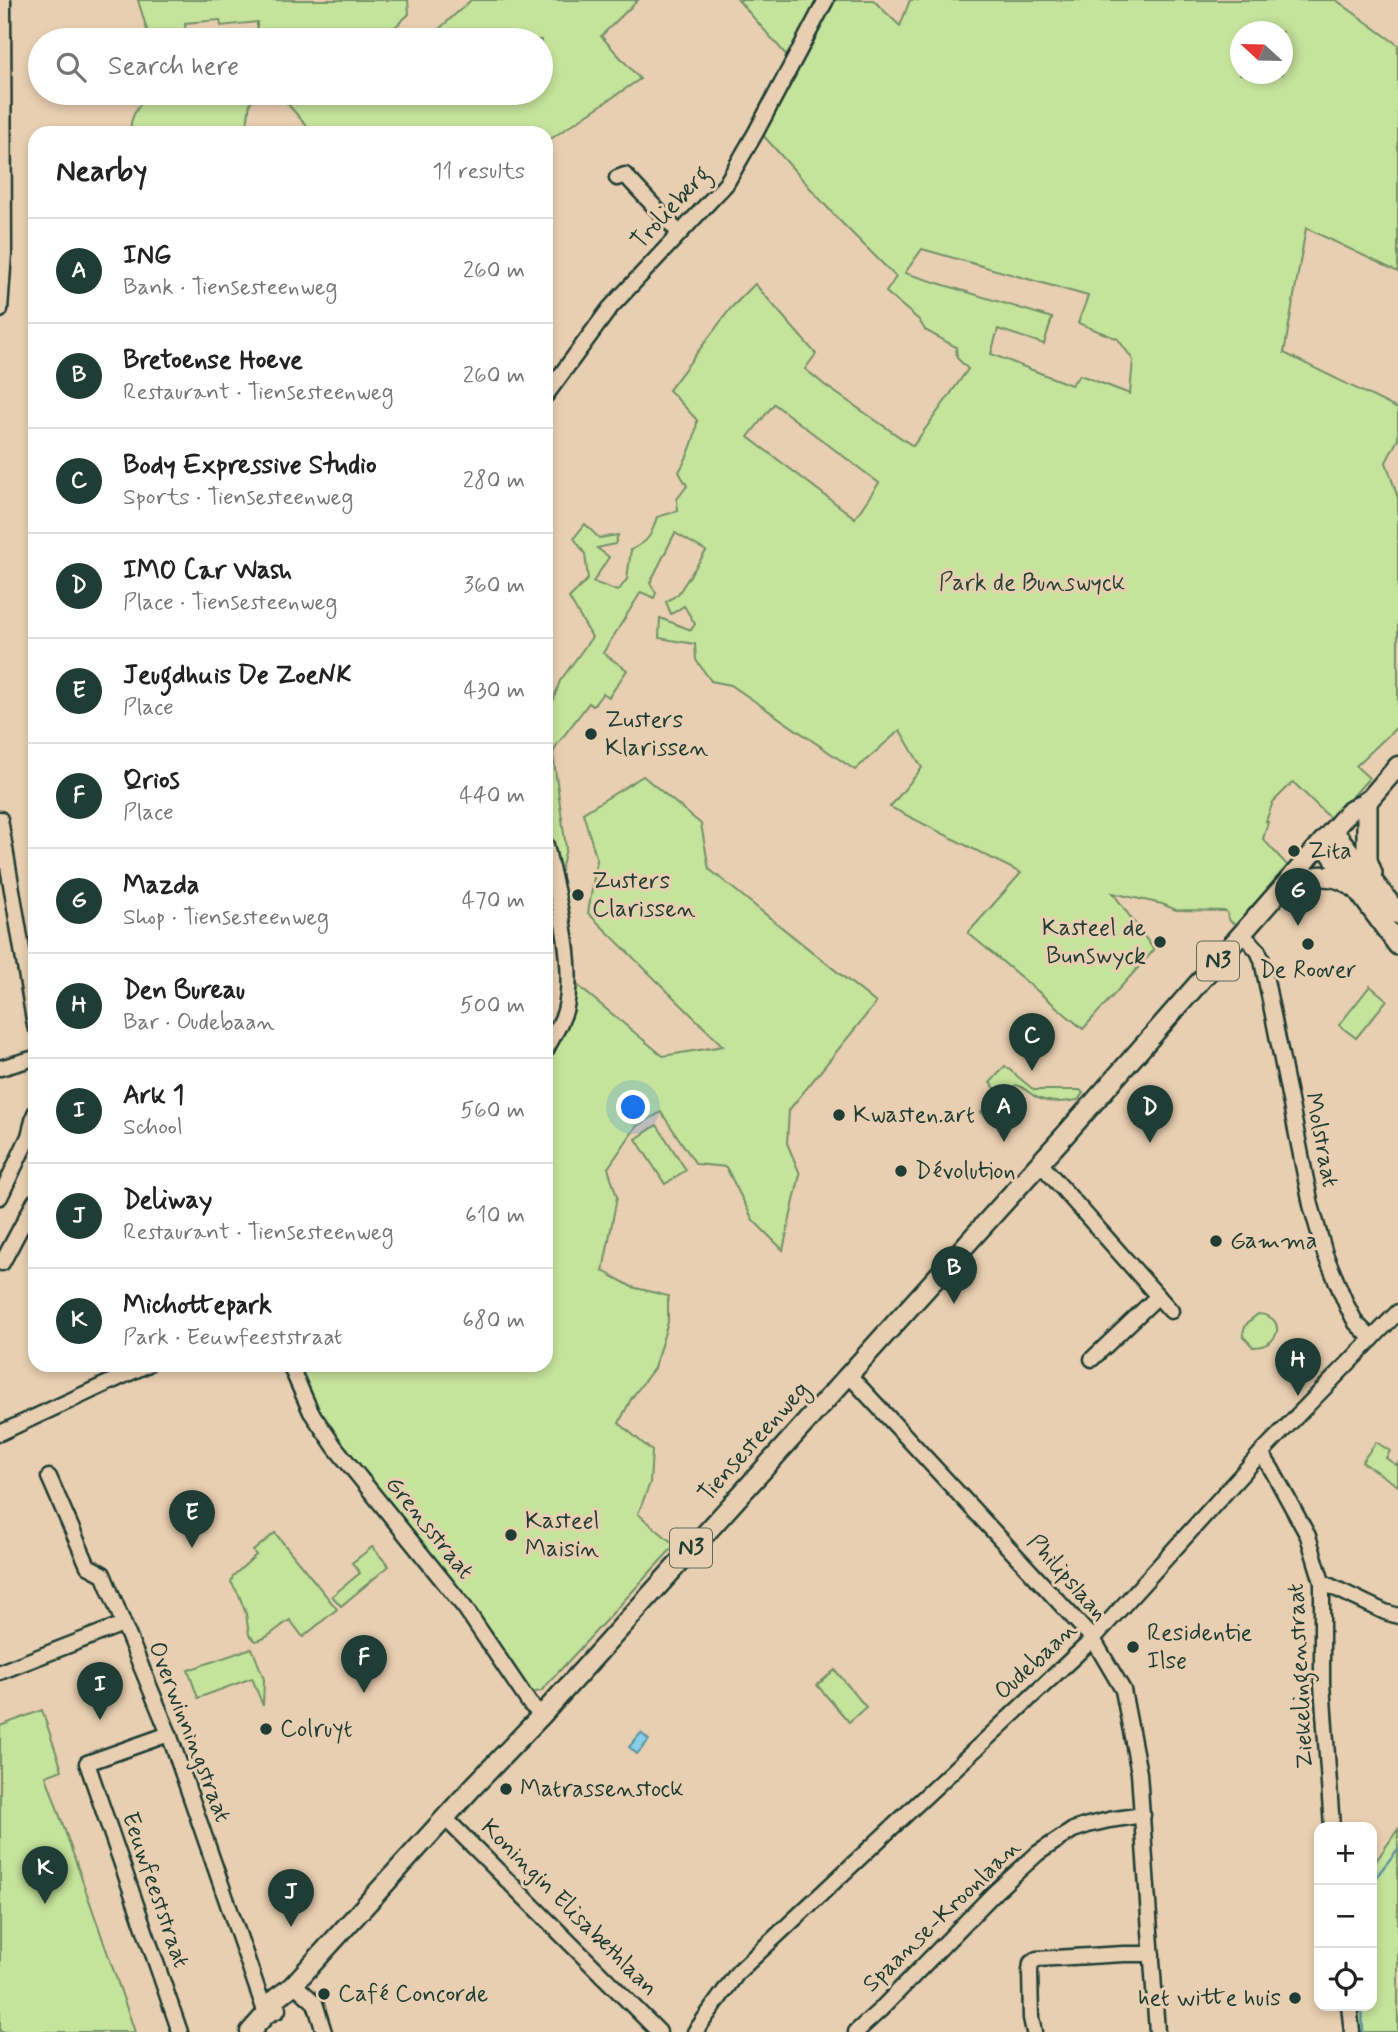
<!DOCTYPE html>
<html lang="en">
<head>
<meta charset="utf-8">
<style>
	body { margin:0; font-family:Mynerve,sans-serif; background:#f2f2f2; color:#222 }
	.controls { position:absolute; right:21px; bottom:21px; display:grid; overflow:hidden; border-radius:14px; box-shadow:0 4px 10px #0003 }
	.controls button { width:63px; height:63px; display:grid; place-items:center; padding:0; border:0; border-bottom:2px solid #e0e0e0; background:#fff; color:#222; font:35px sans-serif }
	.compass { position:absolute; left:1230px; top:21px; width:63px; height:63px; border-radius:50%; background:#fff; box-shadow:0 4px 10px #0003; rotate:292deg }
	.you { position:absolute; left:634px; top:1108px; width:24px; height:24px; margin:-18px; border:5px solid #fff; border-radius:50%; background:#1a73e8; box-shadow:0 0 0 10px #1a73e833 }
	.badge { display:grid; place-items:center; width:46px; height:46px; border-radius:50%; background:#1f3d34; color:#fff; font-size:23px; font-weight:700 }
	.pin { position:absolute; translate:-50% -58px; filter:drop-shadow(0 2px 4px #0008) }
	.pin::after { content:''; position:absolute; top:37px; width:24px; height:21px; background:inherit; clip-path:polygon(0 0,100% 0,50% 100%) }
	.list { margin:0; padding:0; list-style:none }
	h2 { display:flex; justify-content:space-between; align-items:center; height:91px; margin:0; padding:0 28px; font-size:30px }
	h2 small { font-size:23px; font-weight:400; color:#767676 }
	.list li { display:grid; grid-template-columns:46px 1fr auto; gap:21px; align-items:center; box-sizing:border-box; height:105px; padding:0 28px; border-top:2px solid #e0e0e0 }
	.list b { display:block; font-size:26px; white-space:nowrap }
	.list p { margin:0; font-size:23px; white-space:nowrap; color:#767676 }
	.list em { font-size:23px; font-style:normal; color:#767676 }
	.icon { flex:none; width:38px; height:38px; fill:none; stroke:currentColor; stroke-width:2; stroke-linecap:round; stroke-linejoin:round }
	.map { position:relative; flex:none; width:1398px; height:2032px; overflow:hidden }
	.search { position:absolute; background:#fff; box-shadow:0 4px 10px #0003; left:28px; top:28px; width:525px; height:77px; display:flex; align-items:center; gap:18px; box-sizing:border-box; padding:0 24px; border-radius:38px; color:#767676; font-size:26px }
	.panel { position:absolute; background:#fff; box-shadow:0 4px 10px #0003; left:28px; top:126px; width:525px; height:1246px; border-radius:21px }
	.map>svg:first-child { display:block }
	.green { fill:#c5e39b; stroke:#729068; stroke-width:2; fill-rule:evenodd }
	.water { fill:#87cee8; stroke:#5d94a0; stroke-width:2 }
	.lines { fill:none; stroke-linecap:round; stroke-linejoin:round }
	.stream { stroke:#5d94a0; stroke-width:2.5 }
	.minor-casing { stroke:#1f3d34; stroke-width:19 }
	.major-casing { stroke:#1f3d34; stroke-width:23 }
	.highway-casing { stroke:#1f3d34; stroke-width:24 }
	.minor { stroke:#e9cfb1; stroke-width:14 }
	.major { stroke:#e9cfb1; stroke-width:18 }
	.highway { stroke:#e9cfb1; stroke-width:19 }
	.poi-dot { fill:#1f3d34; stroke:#e9cfb1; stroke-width:2.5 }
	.labels { text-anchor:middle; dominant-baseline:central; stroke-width:6; stroke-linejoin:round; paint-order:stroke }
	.shield { fill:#e9cfb1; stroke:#5c695a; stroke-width:2 }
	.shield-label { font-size:23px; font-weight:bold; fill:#1f3d34 }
	.street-label { font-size:24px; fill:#1f3d34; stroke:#e9cfb1 }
	.park-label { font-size:24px; fill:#274539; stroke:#e9cfb1 }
	.poi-label { font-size:24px; fill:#1f3d34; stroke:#e9cfb1; text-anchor:start }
</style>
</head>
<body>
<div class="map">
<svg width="1398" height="2032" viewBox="0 0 1398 2032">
	<rect width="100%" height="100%" fill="#e9cfb1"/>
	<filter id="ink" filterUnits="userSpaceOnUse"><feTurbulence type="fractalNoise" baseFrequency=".0143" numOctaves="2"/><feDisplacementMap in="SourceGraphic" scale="14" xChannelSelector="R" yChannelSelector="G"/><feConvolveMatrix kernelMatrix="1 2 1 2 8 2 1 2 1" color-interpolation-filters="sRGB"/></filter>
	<g filter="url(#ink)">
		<g class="green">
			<polygon points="138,0 408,0 409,14 381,40 257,40 257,22 221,26 220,20 185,23 186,40 150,40"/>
			<polygon points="471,0 638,0 601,36 640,79 549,140 539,126 530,127 524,133 313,133 278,93 541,93 541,40 427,40"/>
			<path d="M 738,0 L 873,0 L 900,26 L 910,0 L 1336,0 L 1398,45 L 1398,272 L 1306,228 L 1284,353 L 1398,409 L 1398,439 L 1386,462 L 1398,498 L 1398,726 L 1356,766 L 1369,778 L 1332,820 L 1293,782 L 1273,802 L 1266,821 L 1268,822 L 1263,839 L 1288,866 L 1236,925 L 1230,921 L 1226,911 L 1176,910 L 1162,904 L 1113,893 L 1154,950 L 1083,1029 L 968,933 L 1021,873 L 890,807 L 922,768 L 900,730 L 855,770 L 731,685 L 711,681 L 696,660 L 695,644 L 659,638 L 660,618 L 691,630 L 695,624 L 684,606 L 671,614 L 666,602 L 678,594 L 706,551 L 675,533 L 650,583 L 656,593 L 654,598 L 641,592 L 603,653 L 627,670 L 609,697 L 603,693 L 593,706 L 589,703 L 556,746 L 553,754 L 566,848 L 559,879 L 546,827 L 546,720 L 560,681 L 592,637 L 569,598 L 588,579 L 585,554 L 574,538 L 585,524 L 599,538 L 618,535 L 615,544 L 597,548 L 609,557 L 593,582 L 618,591 L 627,579 L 631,550 C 649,541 651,536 657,517 L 678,511 L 677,499 L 687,486 L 679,472 C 688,456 696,439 697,420 L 669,390 L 731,308 L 755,284 L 816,354 L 805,369 L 826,386 L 913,446 L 968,369 L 957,358 L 956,347 L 925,330 L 919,320 L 886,292 L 896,277 L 835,216 L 762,134 L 789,58 ZM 1240,32 L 1282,32 L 1282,74 L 1240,74 ZM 922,249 L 1088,296 L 1078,323 L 1118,339 L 1133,360 L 1130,394 L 1080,375 L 1071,385 L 991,354 L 998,329 L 1044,344 L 1052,318 L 905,273 ZM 774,404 L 879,483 L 855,518 L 748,437 Z"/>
			<path d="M 150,93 L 258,93 L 250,103 L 246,133 L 131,133 C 128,118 140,103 150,93 Z"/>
			<polygon points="643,776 701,824 709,869 876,1003 789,1110 787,1143 800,1174 783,1250 753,1220 726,1167 696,1164 661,1112 636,1127 608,1168 617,1197 603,1271 632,1287 668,1296 668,1322 654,1368 631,1399 619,1423 652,1451 650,1483 638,1514 675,1545 541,1691 530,1693 337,1442 315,1409 295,1365 546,1365 546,1072 577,985 663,1056 723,1046 588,913 597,860 583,813"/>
			<polygon points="1370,986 1387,1000 1356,1038 1339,1025"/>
			<path d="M 1005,1066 L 1034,1090 L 1080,1090 L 1083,1093 L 1078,1100 C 1065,1102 1049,1104 1036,1097 C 1028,1093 1025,1087 1016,1085 L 994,1110 L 1002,1117 L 995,1124 L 981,1112 L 998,1091 L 990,1083 Z"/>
			<polygon points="657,1125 686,1170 665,1184 636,1139"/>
			<path d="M 1258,1314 C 1288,1316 1280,1348 1253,1347 L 1243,1336 C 1243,1325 1249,1321 1258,1314 Z"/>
			<polygon points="1376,1442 1390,1451 1386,1458 1396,1465 1398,1463 1398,1486 1362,1462"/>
			<path d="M 275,1533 L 337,1609 L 303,1637 L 290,1620 C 279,1626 269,1639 256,1641 L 249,1635 L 246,1614 L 239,1595 L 231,1582 L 233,1576 L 256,1555 L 253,1551 Z"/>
			<polygon points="372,1547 389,1566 341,1606 332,1596 360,1573 352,1563"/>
			<polygon points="252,1648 264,1679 263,1706 252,1678 198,1698 188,1670"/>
			<polygon points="835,1670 866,1707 849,1722 817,1685"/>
			<polygon points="42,1710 62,1770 46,1776 135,2032 0,2032 0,1726"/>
			<polygon points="1398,1829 1398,2032 1357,2032 1354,2006 1372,2006 1372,1867"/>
		</g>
		<polygon class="water" points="641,1733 649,1740 637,1754 629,1747"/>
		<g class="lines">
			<g class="stream">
				<polyline points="1372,1882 1398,1849"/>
				<polyline points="1362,2006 1363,2032"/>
			</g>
			<g class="minor-casing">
				<g id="minor">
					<polyline points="617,178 625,175 679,233"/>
					<polyline points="0,310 4,253 3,0"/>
					<polyline points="546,395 610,308 726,184 756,132 826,0"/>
					<polyline points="0,819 35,1026"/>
					<path d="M 546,845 C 556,891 577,965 565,1011 C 561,1024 552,1038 546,1050"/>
					<polyline points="1249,941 1258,951 1262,960 1311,1205 1325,1254 1347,1306 1356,1323 1372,1339"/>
					<polyline points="0,1068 35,1058"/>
					<polyline points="1040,1163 1171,1311"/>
					<polyline points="0,1197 29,1136 35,1113"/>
					<polyline points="2,1263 35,1201"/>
					<polyline points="1092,1359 1158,1296"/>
					<polyline points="290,1365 311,1412 335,1447 465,1608 530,1704 542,1715"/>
					<polyline points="848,1374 1093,1639 1123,1690 1139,1773 1157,2032"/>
					<polyline points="0,1433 147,1365"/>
					<polyline points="1261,1453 1272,1470 1308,1536 1322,1582 1322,1684 1332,1827"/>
					<polyline points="49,1477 88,1566 103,1574 169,1734 266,2014"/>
					<polyline points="1322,1582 1385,1612 1398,1616"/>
					<polyline points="0,1672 123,1624"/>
					<polyline points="169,1734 87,1763 180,2032"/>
					<polyline points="445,1818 659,2032"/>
					<polyline points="294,1984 315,2003 324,2032"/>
					<polyline points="1349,2006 1352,2032"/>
					<polyline points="695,2032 738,1972 1093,1639 1261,1453 1398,1312"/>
					<polyline points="856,2032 880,2010 995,1892 1038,1853 1073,1830 1088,1825 1109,1820 1143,1815"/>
					<polyline points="1034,2032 1031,2018 1030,1971 1031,1963 1037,1959 1124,1954 1152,1954"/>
				</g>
			</g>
			<g class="major-casing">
				<g id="major">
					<polyline points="1362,808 1398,766"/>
					<path d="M 266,2014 C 271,1996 283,1996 294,1984 L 473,1787 L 542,1715 L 1065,1135 L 1340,822 L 1350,811 L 1367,801"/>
					<polyline points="250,2032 266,2014 276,2009"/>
				</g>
			</g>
			<g class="highway-casing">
				<g id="highway">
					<polyline points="1367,801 1367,860 1372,873"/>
					<polyline points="1333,831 1398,914"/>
					<polyline points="1323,842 1398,945"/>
					<path d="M 1302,881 C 1320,873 1339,875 1354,887"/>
				</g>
			</g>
			<use href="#minor" class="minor"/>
			<use href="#major" class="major"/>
			<use href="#highway" class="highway"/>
		</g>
	</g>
	<g class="poi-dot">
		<circle cx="591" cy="734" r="7"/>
		<circle cx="1294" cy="851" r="7"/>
		<circle cx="578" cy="895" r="7"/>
		<circle cx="1160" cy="942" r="7"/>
		<circle cx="1308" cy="944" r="7"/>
		<circle cx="839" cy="1115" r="7"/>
		<circle cx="901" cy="1171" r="7"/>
		<circle cx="1216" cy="1241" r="7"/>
		<circle cx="511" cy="1535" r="7"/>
		<circle cx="1133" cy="1647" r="7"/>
		<circle cx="266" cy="1729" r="7"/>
		<circle cx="506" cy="1789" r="7"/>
		<circle cx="324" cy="1994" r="7"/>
		<circle cx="1295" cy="1998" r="7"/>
	</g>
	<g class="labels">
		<g class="shield">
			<rect x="1197" y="941.5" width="42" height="39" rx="5"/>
			<rect x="670" y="1528.5" width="42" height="39" rx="5"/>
		</g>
		<g class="shield-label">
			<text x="1218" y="961">N3</text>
			<text x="691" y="1548">N3</text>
		</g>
		<g class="street-label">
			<text transform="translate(671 208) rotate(-47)">Trolieberg</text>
			<text transform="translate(1321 1140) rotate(79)">Molstraat</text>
			<text transform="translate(754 1442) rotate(-48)">Tiensesteenweg</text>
			<text transform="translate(429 1528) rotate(51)">Grensstraat</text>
			<text transform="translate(1067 1578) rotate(48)">Philipslaan</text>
			<text transform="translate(1036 1661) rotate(-43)">Oudebaan</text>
			<text transform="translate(1301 1676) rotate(-93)">Ziekelingenstraat</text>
			<text transform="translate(189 1732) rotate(69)">Overwinningstraat</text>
			<text transform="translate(155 1890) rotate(71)">Eeuwfeeststraat</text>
			<text transform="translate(569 1908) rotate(45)">Koningin Elisabethlaan</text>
			<text transform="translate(942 1916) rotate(-44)">Spaanse-Kroonlaan</text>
		</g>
		<g class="park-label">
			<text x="1032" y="583">Park de Bunswyck</text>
		</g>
		<g class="poi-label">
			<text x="605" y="720">Zusters<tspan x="605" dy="28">Klarissen</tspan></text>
			<text x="1308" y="851">Zita</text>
			<text x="592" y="881">Zusters<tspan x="592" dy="28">Clarissen</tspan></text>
			<text x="1146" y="928" text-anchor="end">Kasteel de<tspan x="1146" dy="28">Bunswyck</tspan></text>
			<text x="1308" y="970" text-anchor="middle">De Roover</text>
			<text x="853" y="1115">Kwasten.art</text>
			<text x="915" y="1171">Dévolution</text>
			<text x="1230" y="1241">Gamma</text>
			<text x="525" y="1521">Kasteel<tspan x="525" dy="28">Maisin</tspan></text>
			<text x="1147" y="1633">Residentie<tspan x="1147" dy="28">Ilse</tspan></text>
			<text x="280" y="1729">Colruyt</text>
			<text x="520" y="1789">Matrassenstock</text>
			<text x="338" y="1994">Café Concorde</text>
			<text x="1281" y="1998" text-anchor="end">het witte huis</text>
		</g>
	</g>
</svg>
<div class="controls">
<button>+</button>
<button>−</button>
<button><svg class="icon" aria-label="locate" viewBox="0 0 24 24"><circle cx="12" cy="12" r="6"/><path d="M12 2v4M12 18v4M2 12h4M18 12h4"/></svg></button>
</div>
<svg class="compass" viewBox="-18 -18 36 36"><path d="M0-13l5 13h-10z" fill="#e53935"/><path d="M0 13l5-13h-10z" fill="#767676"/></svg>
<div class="you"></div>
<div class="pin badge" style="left:1004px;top:1142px">A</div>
<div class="pin badge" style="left:954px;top:1304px">B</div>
<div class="pin badge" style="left:1032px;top:1071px">C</div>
<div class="pin badge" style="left:1150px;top:1143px">D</div>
<div class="pin badge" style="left:192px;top:1548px">E</div>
<div class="pin badge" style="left:364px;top:1693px">F</div>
<div class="pin badge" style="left:1298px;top:926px">G</div>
<div class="pin badge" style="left:1298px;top:1396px">H</div>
<div class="pin badge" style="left:100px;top:1720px">I</div>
<div class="pin badge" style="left:291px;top:1927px">J</div>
<div class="pin badge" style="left:45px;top:1904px">K</div>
<div class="search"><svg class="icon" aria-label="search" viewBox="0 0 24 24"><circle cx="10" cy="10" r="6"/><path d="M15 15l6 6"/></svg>Search here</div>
<section class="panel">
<h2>Nearby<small>11 results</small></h2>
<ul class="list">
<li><span class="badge">A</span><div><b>ING</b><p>Bank · Tiensesteenweg</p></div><em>260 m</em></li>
<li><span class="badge">B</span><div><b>Bretoense Hoeve</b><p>Restaurant · Tiensesteenweg</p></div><em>260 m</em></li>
<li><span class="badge">C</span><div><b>Body Expressive Studio</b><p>Sports · Tiensesteenweg</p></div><em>280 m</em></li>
<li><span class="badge">D</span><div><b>IMO Car Wash</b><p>Place · Tiensesteenweg</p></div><em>360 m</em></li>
<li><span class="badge">E</span><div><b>Jeugdhuis De ZoeNK</b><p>Place</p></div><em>430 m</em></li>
<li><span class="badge">F</span><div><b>Qrios</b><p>Place</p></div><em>440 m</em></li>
<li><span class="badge">G</span><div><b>Mazda</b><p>Shop · Tiensesteenweg</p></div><em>470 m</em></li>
<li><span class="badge">H</span><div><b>Den Bureau</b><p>Bar · Oudebaan</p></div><em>500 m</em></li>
<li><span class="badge">I</span><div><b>Ark 1</b><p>School</p></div><em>560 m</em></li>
<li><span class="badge">J</span><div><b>Deliway</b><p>Restaurant · Tiensesteenweg</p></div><em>610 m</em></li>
<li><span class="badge">K</span><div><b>Michottepark</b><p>Park · Eeuwfeeststraat</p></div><em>680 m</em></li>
</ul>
</section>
</div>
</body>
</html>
